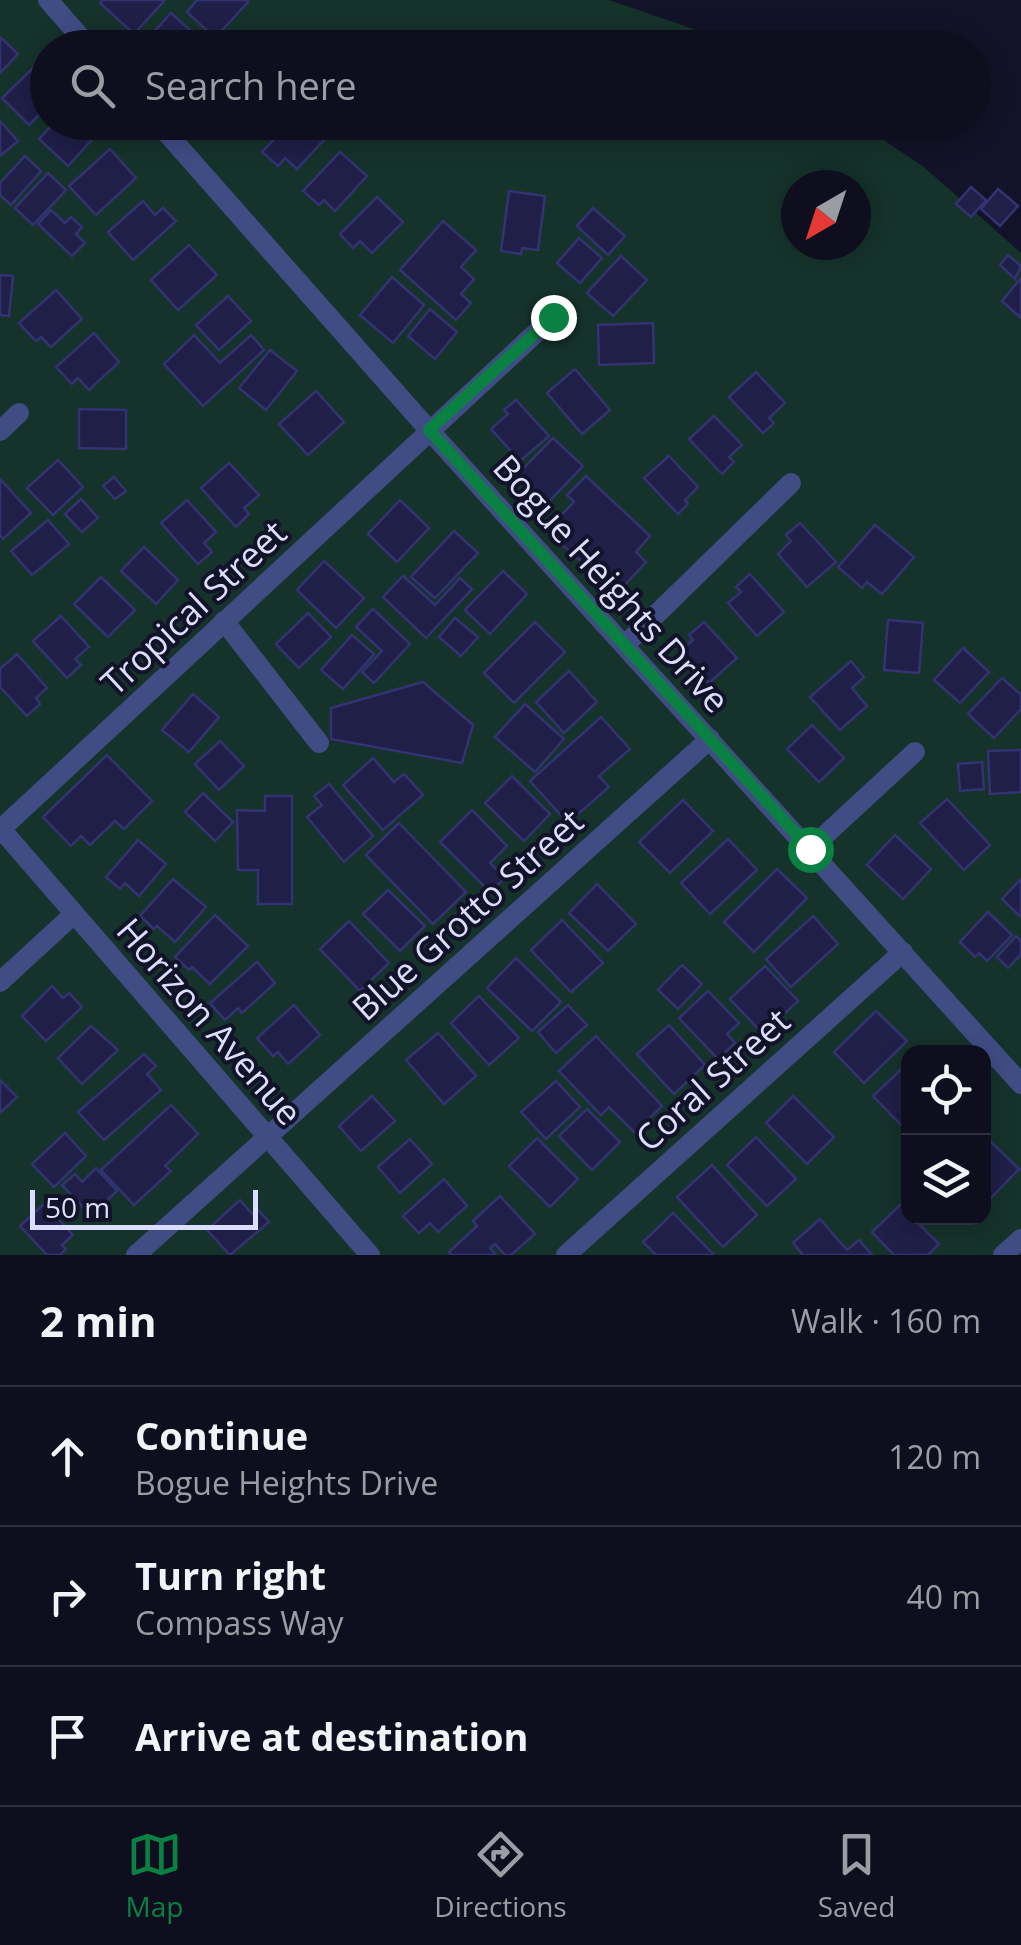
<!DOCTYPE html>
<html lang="en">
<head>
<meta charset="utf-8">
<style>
	body { margin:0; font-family:"Open Sans",sans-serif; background:#1c1c2b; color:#f1f3f6 }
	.controls { position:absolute; right:30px; bottom:30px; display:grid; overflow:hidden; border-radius:20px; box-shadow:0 5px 25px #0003 }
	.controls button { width:90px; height:90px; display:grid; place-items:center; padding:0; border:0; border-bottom:2px solid #2e2e3c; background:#0e0e1e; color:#f1f3f6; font:50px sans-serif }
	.compass { position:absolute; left:781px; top:170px; width:90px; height:90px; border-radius:50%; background:#0e0e1e; box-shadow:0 5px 25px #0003; rotate:219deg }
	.scale { position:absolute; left:30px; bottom:25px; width:228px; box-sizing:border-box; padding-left:10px; border:5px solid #dbdffd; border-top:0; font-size:28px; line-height:35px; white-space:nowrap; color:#dbdffd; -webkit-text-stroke:8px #121328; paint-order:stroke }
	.stop { position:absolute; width:30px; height:30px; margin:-22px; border:8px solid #0b8043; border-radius:50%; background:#fff }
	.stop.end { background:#0b8043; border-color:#fff; box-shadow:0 2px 10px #0008 }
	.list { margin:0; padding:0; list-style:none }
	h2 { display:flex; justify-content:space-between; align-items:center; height:130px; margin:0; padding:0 40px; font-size:42px }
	h2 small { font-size:32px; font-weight:400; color:#9b9ca4 }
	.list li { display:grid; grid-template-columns:65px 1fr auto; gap:30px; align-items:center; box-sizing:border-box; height:140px; padding:0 40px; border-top:2px solid #2e2e3c }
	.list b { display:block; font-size:38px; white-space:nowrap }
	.list p { margin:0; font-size:32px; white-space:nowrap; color:#9b9ca4 }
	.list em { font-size:32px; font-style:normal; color:#9b9ca4 }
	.icon { flex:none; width:55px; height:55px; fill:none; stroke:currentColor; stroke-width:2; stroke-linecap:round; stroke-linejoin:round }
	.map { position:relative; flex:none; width:1021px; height:1255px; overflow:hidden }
	.search { position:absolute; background:#0e0e1e; box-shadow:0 5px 25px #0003; left:30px; right:30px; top:30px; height:110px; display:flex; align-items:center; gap:25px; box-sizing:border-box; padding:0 35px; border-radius:55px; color:#9b9ca4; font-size:38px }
	.sheet { height:550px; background:#0e0e1e }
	nav { display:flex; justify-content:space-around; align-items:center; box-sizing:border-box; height:140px; border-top:2px solid #2e2e3c; background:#0e0e1e; font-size:28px; color:#9b9ca4 }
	nav a { display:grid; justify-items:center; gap:5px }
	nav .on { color:#0b8043 }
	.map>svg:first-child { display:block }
	.green { fill:#15322b; fill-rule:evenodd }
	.building { fill:#1f1f48; stroke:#333373; stroke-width:2.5 }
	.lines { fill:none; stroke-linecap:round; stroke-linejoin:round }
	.minor { stroke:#404c84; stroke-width:20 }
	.route { stroke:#0b8043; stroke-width:12 }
	.labels { text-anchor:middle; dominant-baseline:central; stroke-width:8; stroke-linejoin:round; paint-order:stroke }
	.street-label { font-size:35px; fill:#dbdffd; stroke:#121328 }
</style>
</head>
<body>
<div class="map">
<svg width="1021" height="1255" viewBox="0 0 1021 1255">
	<rect width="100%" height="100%" fill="#121328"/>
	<path class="green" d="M 0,0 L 609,0 L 746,47 L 48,48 L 48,122 L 858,123 L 924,167 L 1021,253 L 1021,1255 L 0,1255 ZM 796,185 L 856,185 L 856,245 L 796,245 ZM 908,1052 L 984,1052 L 984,1218 L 908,1218 Z"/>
	<g class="building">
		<polygon points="103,0 165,0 134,34 100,3"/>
		<polygon points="197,0 246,0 248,2 215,38 187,12"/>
		<polygon points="171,13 202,41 196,48 146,48 143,44"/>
		<polygon points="0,37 18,54 0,73"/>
		<polygon points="34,67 48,81 48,106 29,125 2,98"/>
		<polygon points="0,121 18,141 0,156"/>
		<polygon points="55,122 83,122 96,135 68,166 39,139"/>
		<polygon points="290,122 324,122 333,130 297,169 285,158 278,166 262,152"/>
		<polygon points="110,149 136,178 96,215 69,186"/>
		<polygon points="340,152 367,176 335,211 324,200 319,205 303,191"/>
		<polygon points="25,156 41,171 11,205 0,195 0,183"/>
		<polygon points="48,173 66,190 33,225 15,208"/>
		<polygon points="971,187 986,200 971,217 956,204"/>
		<polygon points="998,189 1018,206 1000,226 981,209"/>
		<polygon points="509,191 545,196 538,250 522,248 521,254 501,251"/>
		<polygon points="377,197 403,222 372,253 360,241 353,248 340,234"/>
		<polygon points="143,201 155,215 163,208 176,221 133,260 108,232"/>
		<polygon points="593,208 625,236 608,255 577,226"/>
		<polygon points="51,210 65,223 71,217 82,227 76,234 85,243 72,256 38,224"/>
		<polygon points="443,221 476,250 461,267 474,279 461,294 471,303 456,320 400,270"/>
		<polygon points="579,238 602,258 580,283 557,263"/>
		<polygon points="189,245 217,275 178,310 151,280"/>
		<polygon points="1008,255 1021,266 1015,279 1000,265"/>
		<polygon points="621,256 647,280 613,316 587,293"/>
		<polygon points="0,275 13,276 9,316 0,315"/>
		<polygon points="392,277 424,305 393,343 360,315"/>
		<polygon points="1021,278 1021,318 1002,301"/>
		<polygon points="56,290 82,319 51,347 41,337 36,341 19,323"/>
		<polygon points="228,296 251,321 219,350 196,325"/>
		<polygon points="430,309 457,332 435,359 408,336"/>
		<polygon points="653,323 654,363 599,365 598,325"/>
		<polygon points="94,333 119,362 89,390 78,378 72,384 56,367"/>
		<polygon points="194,335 220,363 251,335 264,350 203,406 164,364"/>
		<polygon points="270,350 297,371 266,410 239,388"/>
		<polygon points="575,369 610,410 582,434 547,393"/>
		<polygon points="756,372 785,403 769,418 774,423 763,433 729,397"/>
		<polygon points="316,391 344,422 308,455 279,424"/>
		<polygon points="516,400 549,436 520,461 491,429 508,414 504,410"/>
		<polygon points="79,409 126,410 126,449 79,448"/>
		<polygon points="714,416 742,445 729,457 734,462 722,474 689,439"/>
		<polygon points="553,438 583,466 536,515 522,501 534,489 518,474"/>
		<polygon points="669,456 698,487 685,500 688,504 678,514 644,478"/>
		<polygon points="58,460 83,487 53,515 27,488"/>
		<polygon points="229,463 259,495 244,508 249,514 236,527 201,488"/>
		<polygon points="586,476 650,536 636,552 646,562 621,589 602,570 597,575 546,531 574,502 567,495"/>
		<polygon points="114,477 126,491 115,499 103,486"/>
		<polygon points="0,479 31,513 3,539 0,535"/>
		<polygon points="81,499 98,518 82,532 65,514"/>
		<polygon points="187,500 216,532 204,543 212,552 198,564 161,523"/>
		<polygon points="400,500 429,528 397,562 368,534"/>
		<polygon points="48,520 69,544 32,575 11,551"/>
		<polygon points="800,523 836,562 807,587 778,554 791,541 786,535"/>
		<polygon points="875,525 914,557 882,594 867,582 862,588 838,567"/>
		<polygon points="454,531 478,553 435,598 411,577"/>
		<polygon points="144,547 178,580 156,604 121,571"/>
		<polygon points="324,561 364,598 336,628 297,590"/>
		<polygon points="503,571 527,594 490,634 465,610"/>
		<polygon points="750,574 784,612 757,636 728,603 741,592 736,587"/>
		<polygon points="403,576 435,605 460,578 472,589 426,638 383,597"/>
		<polygon points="101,577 135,610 108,637 74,604"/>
		<polygon points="373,609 410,644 374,683 362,672 382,651 356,627"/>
		<polygon points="308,613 331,637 299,668 276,644"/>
		<polygon points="61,616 89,647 75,659 81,665 67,678 33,641"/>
		<polygon points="455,618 478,637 461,656 439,637"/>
		<polygon points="888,620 923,623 919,673 884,670"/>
		<polygon points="535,622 565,652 514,703 484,673"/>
		<polygon points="704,622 737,658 709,683 680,651 693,640 689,635"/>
		<polygon points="352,635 374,654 343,689 321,670"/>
		<polygon points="963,648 989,672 960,703 934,680"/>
		<polygon points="17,654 47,688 36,698 40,704 27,716 0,687 0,669"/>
		<polygon points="851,661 864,677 852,688 867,706 840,730 810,697"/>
		<polygon points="569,671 597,702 564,733 536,702"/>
		<polygon points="1002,678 1021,695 1021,709 994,738 968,714"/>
		<polygon points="423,682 473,725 462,763 331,739 331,708"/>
		<polygon points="193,694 219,717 189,752 162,730"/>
		<polygon points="525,704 564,739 535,772 495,737"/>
		<polygon points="601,717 630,749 599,776 609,787 568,823 530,781"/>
		<polygon points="812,725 844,758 819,782 787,749"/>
		<polygon points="220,741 244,766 219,790 195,764"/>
		<polygon points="1021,750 1021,792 990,794 988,751"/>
		<polygon points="107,755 152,801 124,829 115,821 90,845 81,836 71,846 43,817"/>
		<polygon points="373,758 394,782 404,774 423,795 383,830 343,785"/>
		<polygon points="982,762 984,789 960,791 958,764"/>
		<polygon points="512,776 550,814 524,841 485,803"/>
		<polygon points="329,784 373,836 344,862 307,817 322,805 314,796"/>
		<polygon points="203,793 233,822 215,841 185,812"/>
		<polygon points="265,796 292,796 292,904 258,904 258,870 238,870 237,810 265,811"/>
		<polygon points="947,799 990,845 964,870 920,823"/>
		<polygon points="683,800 713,831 670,873 639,842"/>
		<polygon points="472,810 507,846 490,863 505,878 490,892 440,842"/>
		<polygon points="399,823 466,892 433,924 366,855"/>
		<polygon points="895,835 931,869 903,899 867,865"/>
		<polygon points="728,839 757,870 710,914 681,883"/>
		<polygon points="138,840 166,864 139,896 125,883 120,889 106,877"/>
		<polygon points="777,869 807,898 754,952 724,922"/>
		<polygon points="173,879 206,907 175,942 157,926 154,929 140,916"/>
		<polygon points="1021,879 1021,917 1002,899"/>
		<polygon points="597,884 636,924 608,951 569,913"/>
		<polygon points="388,890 425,926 400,951 363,914"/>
		<polygon points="988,912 1012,935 987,961 979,953 975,957 960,942"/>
		<polygon points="215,915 248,946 210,984 192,967 189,970 175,957"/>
		<polygon points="813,916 838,944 791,987 766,959"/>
		<polygon points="562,920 603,963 571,992 531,950"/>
		<polygon points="349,921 389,963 360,991 320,949"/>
		<polygon points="1016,936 1021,941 1021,954 1008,968 997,957"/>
		<polygon points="516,958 561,1002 532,1031 487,988"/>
		<polygon points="257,962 275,983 242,1013 238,1008 225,1020 210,1003"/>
		<polygon points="682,965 702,984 678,1009 658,990"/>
		<polygon points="765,966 798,1001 763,1034 730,999"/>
		<polygon points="52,986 63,998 69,993 82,1007 46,1041 22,1016"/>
		<polygon points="708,991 739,1023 727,1034 735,1043 718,1059 679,1018"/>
		<polygon points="479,996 519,1038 489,1065 451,1023"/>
		<polygon points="294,1005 320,1035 288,1064 278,1052 273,1056 257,1038"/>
		<polygon points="568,1005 587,1025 556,1053 538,1032"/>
		<polygon points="876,1011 907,1041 864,1083 834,1052"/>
		<polygon points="669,1025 705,1065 674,1094 637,1054"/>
		<polygon points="91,1026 118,1050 82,1084 58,1058"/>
		<polygon points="438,1033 476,1076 444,1104 406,1060"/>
		<polygon points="596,1036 662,1106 635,1133 609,1107 601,1115 559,1071"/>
		<polygon points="144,1054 156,1066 147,1074 161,1090 104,1140 78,1112"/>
		<polygon points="908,1063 908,1121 903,1127 873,1096"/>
		<polygon points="0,1080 17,1097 0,1113"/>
		<polygon points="556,1081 580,1107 546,1139 521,1112"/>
		<polygon points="372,1096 395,1121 361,1151 339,1126"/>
		<polygon points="793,1096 834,1137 807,1164 766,1123"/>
		<polygon points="171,1105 198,1134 165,1166 171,1171 134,1205 101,1170"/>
		<polygon points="587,1109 620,1142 592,1170 559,1136"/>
		<polygon points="65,1133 86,1156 54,1187 32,1164"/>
		<polygon points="756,1137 796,1179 767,1206 727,1165"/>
		<polygon points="537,1138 578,1179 550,1207 509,1166"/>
		<polygon points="410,1139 432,1164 400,1193 378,1167"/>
		<polygon points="989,1140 1019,1169 984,1205 984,1146"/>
		<polygon points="712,1165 757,1215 723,1247 677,1197"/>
		<polygon points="96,1168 117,1191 102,1205 107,1211 96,1221 62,1185 75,1174 82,1182"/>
		<polygon points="444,1179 467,1206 438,1232 430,1223 419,1233 403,1216"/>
		<polygon points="500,1196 535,1234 511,1255 505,1255 495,1244 490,1248 496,1255 451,1255 449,1252 477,1226 473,1221"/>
		<polygon points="240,1200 253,1215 258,1210 269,1222 230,1255 207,1230"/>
		<polygon points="44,1204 73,1235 62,1245 66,1249 60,1255 47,1255 20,1226"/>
		<polygon points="901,1204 908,1212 908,1218 913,1218 939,1244 928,1255 894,1255 872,1232"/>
		<polygon points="673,1213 713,1254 712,1255 656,1255 643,1242"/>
		<polygon points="820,1219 847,1250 859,1240 872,1255 803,1255 793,1243"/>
	</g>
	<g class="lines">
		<g class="minor">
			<polyline points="48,0 90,48"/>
			<polyline points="157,122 429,430 1021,1084"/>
			<polyline points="0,431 19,413"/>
			<polyline points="224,621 319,743"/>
			<polyline points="625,645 791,483"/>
			<polyline points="1,829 370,1255"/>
			<polyline points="0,830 553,317"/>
			<polyline points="810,849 915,752"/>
			<polyline points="0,982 74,914"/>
			<polyline points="136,1255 710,739"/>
			<polyline points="566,1255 903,952"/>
			<polyline points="1003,1255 1021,1239"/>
		</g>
	</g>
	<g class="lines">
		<polyline class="route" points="553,317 429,430 810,849"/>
	</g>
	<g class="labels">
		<g class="street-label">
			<text transform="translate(612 583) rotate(48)">Bogue Heights Drive</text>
			<text transform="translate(193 607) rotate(-43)">Tropical Street</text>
			<text transform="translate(467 914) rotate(-42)">Blue Grotto Street</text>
			<text transform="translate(210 1021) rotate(49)">Horizon Avenue</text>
			<text transform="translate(712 1079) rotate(-42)">Coral Street</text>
		</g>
	</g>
</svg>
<div class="controls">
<button><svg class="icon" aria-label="locate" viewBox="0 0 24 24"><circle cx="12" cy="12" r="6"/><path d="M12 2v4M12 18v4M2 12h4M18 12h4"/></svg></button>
<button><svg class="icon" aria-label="layers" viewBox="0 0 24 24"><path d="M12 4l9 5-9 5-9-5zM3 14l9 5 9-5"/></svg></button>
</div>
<svg class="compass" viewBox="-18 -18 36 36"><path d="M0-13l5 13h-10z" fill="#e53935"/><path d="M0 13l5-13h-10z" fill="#9b9ca4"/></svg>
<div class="scale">50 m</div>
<div class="stop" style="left:810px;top:849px"></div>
<div class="stop end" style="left:553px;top:317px"></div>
<div class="search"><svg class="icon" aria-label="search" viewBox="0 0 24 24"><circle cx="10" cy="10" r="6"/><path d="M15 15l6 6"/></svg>Search here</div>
</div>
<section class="sheet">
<h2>2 min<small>Walk · 160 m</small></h2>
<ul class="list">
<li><svg class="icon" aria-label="ahead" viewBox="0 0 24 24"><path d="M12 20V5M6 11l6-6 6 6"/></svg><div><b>Continue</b><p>Bogue Heights Drive</p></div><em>120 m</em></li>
<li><svg class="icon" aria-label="right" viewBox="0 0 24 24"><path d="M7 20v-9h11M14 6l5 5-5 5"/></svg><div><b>Turn right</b><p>Compass Way</p></div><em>40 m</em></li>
<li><svg class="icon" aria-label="arrive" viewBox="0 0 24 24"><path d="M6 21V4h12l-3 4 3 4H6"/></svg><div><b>Arrive at destination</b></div></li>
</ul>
</section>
<nav>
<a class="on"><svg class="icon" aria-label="map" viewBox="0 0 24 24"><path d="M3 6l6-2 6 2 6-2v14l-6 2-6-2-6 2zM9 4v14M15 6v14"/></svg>Map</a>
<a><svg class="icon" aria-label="directions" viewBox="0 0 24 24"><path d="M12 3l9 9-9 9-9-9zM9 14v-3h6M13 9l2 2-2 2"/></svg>Directions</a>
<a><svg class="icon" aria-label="saved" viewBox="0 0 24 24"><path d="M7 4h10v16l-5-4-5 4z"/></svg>Saved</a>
</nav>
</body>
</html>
